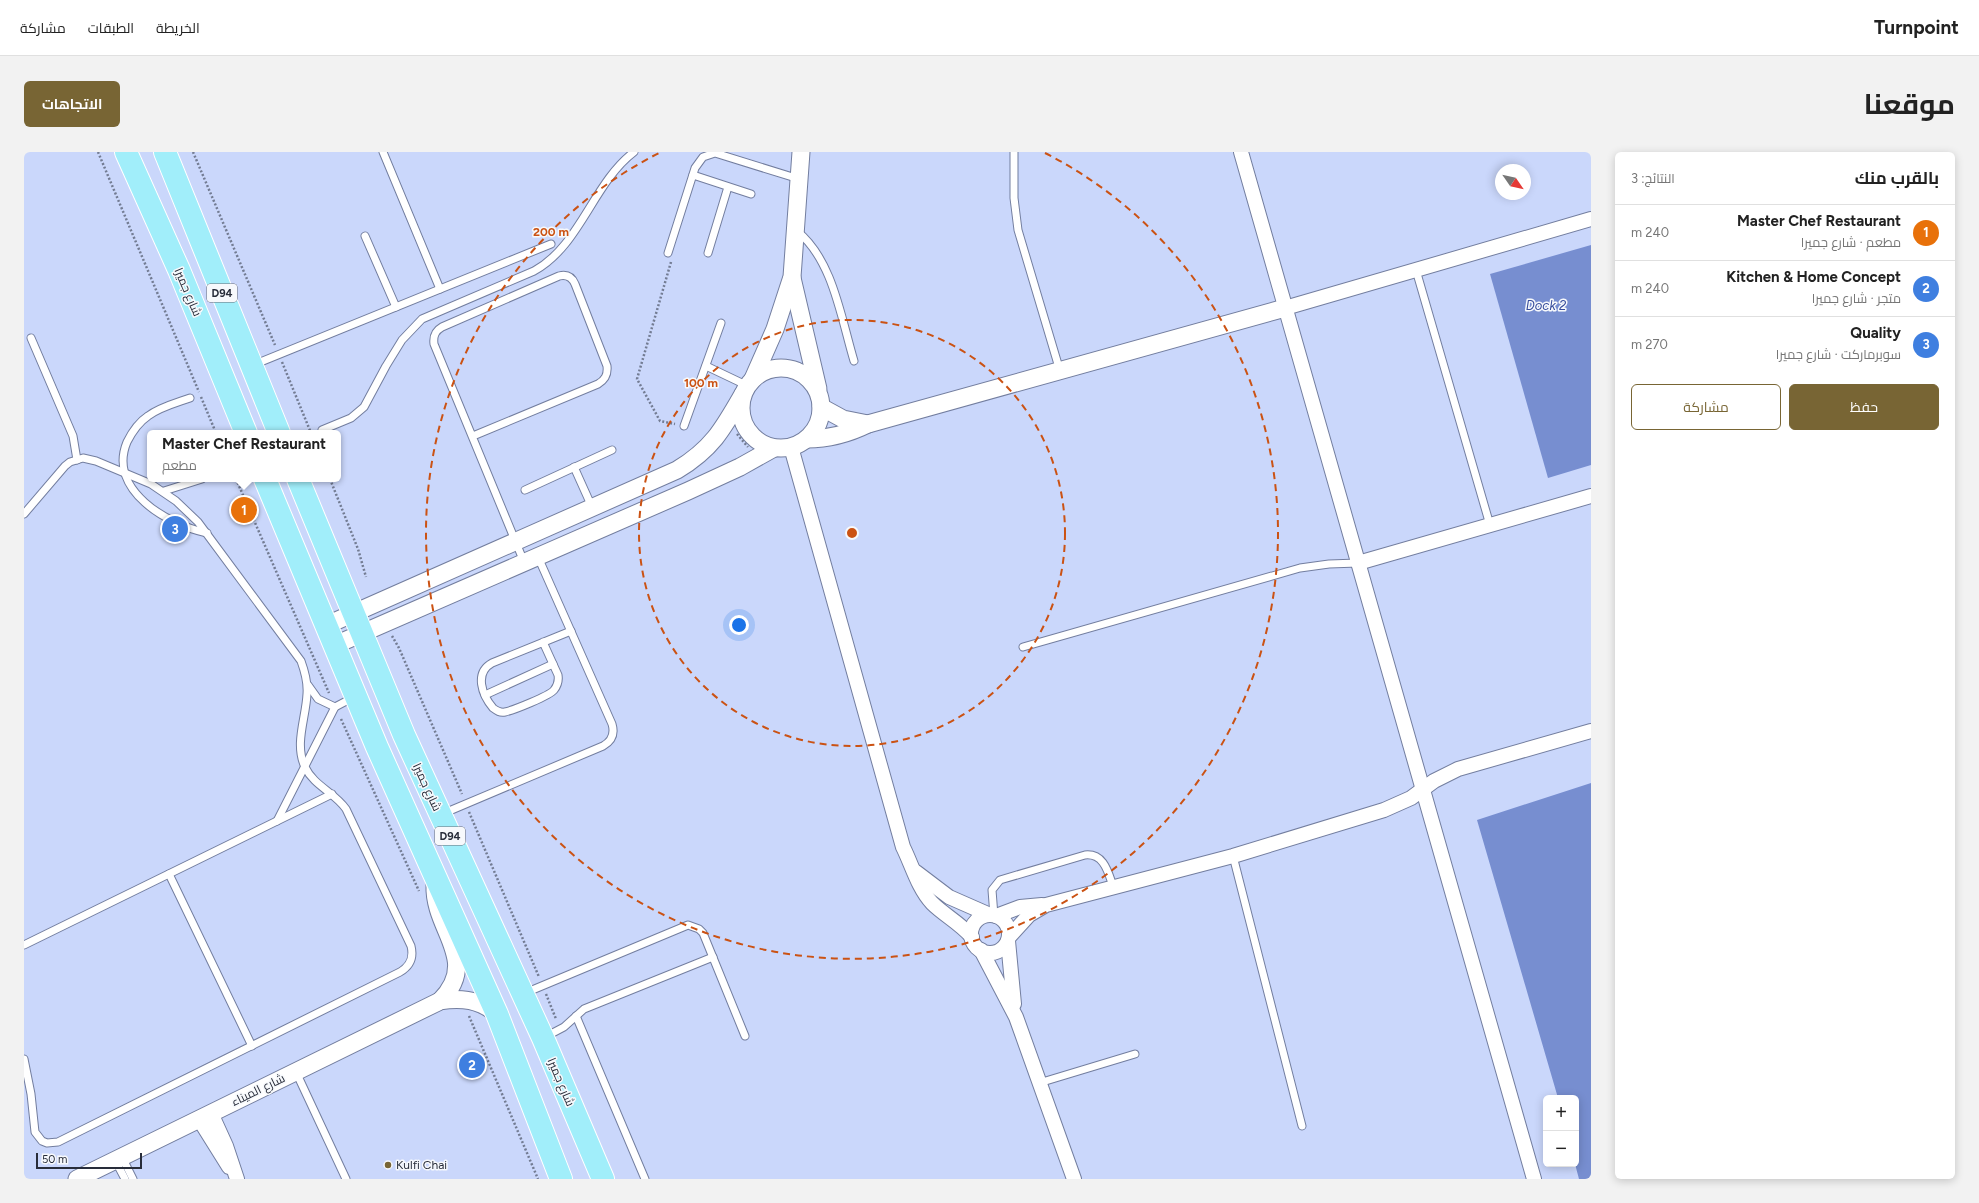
<!DOCTYPE html>
<html lang="ar">
<head>
<meta charset="utf-8">
<style>
	body { margin:0; font-family:Figtree,Cairo,sans-serif; background:#f2f2f2; color:#222; direction:rtl }
	.controls { position:absolute; right:12px; bottom:12px; display:grid; overflow:hidden; border-radius:6px; box-shadow:0 2px 10px #0003 }
	.controls button { width:36px; height:36px; display:grid; place-items:center; padding:0; border:0; border-bottom:1px solid #e0e0e0; background:#fff; color:#222; font:20px sans-serif }
	.compass { position:absolute; left:1471px; top:12px; width:36px; height:36px; border-radius:50%; background:#fff; box-shadow:0 2px 10px #0003; rotate:124deg }
	.scale { position:absolute; left:12px; bottom:10px; width:106px; box-sizing:border-box; padding-left:4px; border:2px solid #282d3a; border-top:0; font-size:11px; line-height:14px; white-space:nowrap; color:#282d3a; -webkit-text-stroke:3px #f7f9fc; paint-order:stroke }
	.you { position:absolute; left:715px; top:473px; width:14px; height:14px; margin:-10px; border:3px solid #fff; border-radius:50%; background:#1a73e8; box-shadow:0 0 0 6px #1a73e833 }
	.badge { display:grid; place-items:center; width:26px; height:26px; border-radius:50%; background:#786534; color:#fff; font-size:13px; font-weight:700 }
	.pin { position:absolute; translate:-50% -50%; border:2px solid #fff; box-shadow:0 1px 4px #0006 }
	.popup { position:absolute; left:123px; top:278px; width:194px; height:52px; box-sizing:border-box; display:grid; place-content:center; border-radius:6px; background:#fff; filter:drop-shadow(0 1px 3px #0005); font-size:13px; white-space:nowrap; color:#767676 }
	.popup b { font-size:15px; color:#222 }
	.popup::after { content:''; position:absolute; left:50%; top:100%; margin-left:-8px; border:8px solid transparent; border-top-color:#fff }
	.list { margin:0; padding:0; list-style:none }
	h2 { display:flex; justify-content:space-between; align-items:center; height:52px; margin:0; padding:0 16px; font-size:17px }
	h2 small { font-size:13px; font-weight:400; color:#767676 }
	.list li { display:grid; grid-template-columns:26px 1fr auto; gap:12px; align-items:center; box-sizing:border-box; height:56px; padding:0 16px; border-top:1px solid #e0e0e0 }
	.list b { display:block; font-size:15px; white-space:nowrap }
	.list p { margin:0; font-size:13px; white-space:nowrap; color:#767676 }
	.list em { font-size:13px; font-style:normal; color:#767676 }
	.actions { display:flex; gap:8px; padding:12px 16px }
	.actions a { flex:1; padding:9px 0; border:1px solid #786534; border-radius:6px; text-align:center; font-size:14px; color:#786534 }
	.actions .main { background:#786534; color:#fff }
	.map { position:relative; flex:none; width:1567px; height:1027px; overflow:hidden; direction:ltr; border-radius:6px }
	header { display:flex; align-items:center; gap:24px; box-sizing:border-box; height:56px; padding:0 20px; background:#fff; border-bottom:1px solid #e0e0e0 }
	header strong { font-size:19px }
	nav { display:flex; gap:22px; margin-inline-start:auto; font-size:14px }
	.intro { display:flex; align-items:center; justify-content:space-between; box-sizing:border-box; height:96px; padding:0 24px }
	h1 { margin:0; font-size:28px }
	.button { padding:10px 18px; border-radius:6px; background:#786534; color:#fff; font-size:14px; font-weight:700 }
	main { display:flex; gap:24px; padding:0 24px }
	aside { flex:1; background:#fff; border-radius:6px; box-shadow:0 2px 10px #0003 }
	.map>svg:first-child { display:block }
	.water { fill:#778ed0 }
	.lines { fill:none; stroke-linecap:round; stroke-linejoin:round }
	.service-casing { stroke:#737e9f; stroke-width:9 }
	.minor-casing { stroke:#737e9f; stroke-width:16 }
	.tertiary-casing { stroke:#737e9f; stroke-width:19 }
	.primary-casing { stroke:#fff; stroke-width:24 }
	.path { stroke:#737c93; stroke-width:2.5; stroke-dasharray:2 2; stroke-linecap:butt }
	.service { stroke:#fff; stroke-width:7 }
	.minor { stroke:#fff; stroke-width:14 }
	.tertiary { stroke:#fff; stroke-width:17 }
	.primary { stroke:#a1eefa; stroke-width:22 }
	.ring { fill:none; stroke:#cb5213; stroke-width:2; stroke-dasharray:7 5 }
	.poi-dot { fill:#786534; stroke:#f7f9fc; stroke-width:1.5 }
	.labels { text-anchor:middle; dominant-baseline:central; stroke-width:3; stroke-linejoin:round; paint-order:stroke }
	.shield { fill:#f7f9fc; stroke:#666a74; stroke-width:1 }
	.shield-label { font-size:11px; font-weight:bold; fill:#282d3a }
	.street-label { font-size:12px; fill:#282d3a; stroke:#f7f9fc }
	.poi-label { font-size:12px; fill:#282d3a; stroke:#f7f9fc; text-anchor:start }
	.water-label { font-size:13px; font-style:italic; fill:#354b9b; stroke:#f7f9fc }
	.centre { fill:#cb5213; stroke:#f7f9fc; stroke-width:2 }
	.ring-label { font-size:12px; text-anchor:middle; font-weight:bold; fill:#cb5213; stroke:#f7f9fc; stroke-width:3; stroke-linejoin:round; paint-order:stroke }
</style>
</head>
<body>
<header>
<strong>Turnpoint</strong>
<nav><a>الخريطة</a><a>الطبقات</a><a>مشاركة</a></nav>
</header>
<div class="intro"><h1>موقعنا</h1><a class="button">الاتجاهات</a></div>
<main>
<aside>
<h2>بالقرب منك<small>النتائج: 3</small></h2>
<ul class="list">
<li><span class="badge" style="background:#e8710a">1</span><div><b>Master Chef Restaurant</b><p>مطعم · شارع جميرا</p></div><em>240 m</em></li>
<li><span class="badge" style="background:#3f7fe0">2</span><div><b>Kitchen &amp; Home Concept</b><p>متجر · شارع جميرا</p></div><em>240 m</em></li>
<li><span class="badge" style="background:#3f7fe0">3</span><div><b>Quality</b><p>سوبرماركت · شارع جميرا</p></div><em>270 m</em></li>
</ul>
<div class="actions"><a class="main">حفظ</a><a>مشاركة</a></div>
</aside>
<div class="map">
<svg width="1567" height="1027" viewBox="0 0 1567 1027">
	<rect width="100%" height="100%" fill="#cad7fb"/>
	<g class="water">
		<polygon points="1567,93 1567,313 1524,326 1466,122"/>
		<polygon points="1567,631 1567,1027 1555,1027 1551,1012 1552,946 1534,946 1453,668"/>
	</g>
	<g class="lines">
		<g class="service-casing">
			<g id="service">
				<polyline points="359,0 416,137"/>
				<polyline points="990,0 990,46 994,78 1036,219"/>
				<polyline points="669,23 727,42"/>
				<path d="M 773,79 C 809,108 817,166 830,209"/>
				<polyline points="341,84 372,155"/>
				<polyline points="644,101 671,16 679,5 691,1 775,27"/>
				<polyline points="684,101 704,35"/>
				<polyline points="1392,118 1466,373"/>
				<polyline points="7,186 49,284 53,308"/>
				<polyline points="229,213 527,92"/>
				<polyline points="682,214 724,234"/>
				<path d="M 166,246 C 152,251 136,255 124,264 C 115,270 108,280 103,290 C 83,338 144,373 183,381"/>
				<polyline points="660,274 697,171"/>
				<path d="M 298,278 L 327,266 L 340,255 L 362,214 L 378,188 L 398,167 L 510,119 C 556,94 569,31 610,0"/>
				<path d="M 449,284 L 574,232 C 581,228 584,223 583,214 L 551,132 C 548,125 543,122 535,124 L 418,175 C 411,179 409,184 410,192 L 500,410"/>
				<polyline points="550,315 568,355"/>
				<polyline points="501,338 588,298"/>
				<polyline points="140,339 178,327"/>
				<path d="M 0,362 L 41,314 L 46,310 L 59,306 L 72,309 L 127,332 L 152,349 L 174,370 L 277,509 C 281,520 284,530 283,542 C 282,566 270,592 281,615 C 290,634 310,640 322,657 L 387,794 C 390,806 386,814 376,820 L 34,990 L 23,991 L 18,989 L 11,980 L 7,942 L 0,907"/>
				<path d="M 519,490 L 534,523 C 535,529 534,533 530,538 C 525,544 490,558 481,560 C 476,561 473,559 469,556 C 458,543 450,521 468,511 L 547,479"/>
				<polyline points="999,495 1276,416 1305,412 1334,411"/>
				<polyline points="284,533 294,547 311,555"/>
				<polyline points="461,543 529,512"/>
				<path d="M 418,662 L 579,594 C 588,589 591,582 588,572 L 514,405"/>
				<polyline points="253,669 311,555 330,545"/>
				<polyline points="1209,704 1278,974"/>
				<polyline points="145,722 228,894"/>
				<path d="M 970,764 L 968,738 L 976,728 L 1061,703 C 1080,701 1084,720 1089,734"/>
				<polyline points="0,793 308,642"/>
				<polyline points="501,841 664,773 675,777 679,781 721,884"/>
				<polyline points="552,864 621,1027"/>
				<polyline points="521,885 540,875 560,857 689,805"/>
				<polyline points="272,920 322,1027"/>
				<polyline points="1015,931 1111,902"/>
				<polyline points="98,1005 109,1027"/>
				<polyline points="91,1008 101,1027"/>
			</g>
		</g>
		<g class="minor-casing">
			<g id="minor">
				<polyline points="1217,0 1510,1027"/>
				<polyline points="1261,156 1567,67"/>
				<path d="M 767,295 L 879,695 C 888,713 894,736 908,751 C 920,763 936,771 948,785"/>
				<polyline points="1334,411 1567,344"/>
				<polyline points="892,720 925,745 966,763"/>
				<circle cx="966" cy="782" r="19"/>
				<polyline points="972,764 996,755 1018,753"/>
				<polyline points="985,785 1005,763 1022,753 1209,704 1360,658 1387,646 1410,629 1434,617 1567,579"/>
				<polyline points="984,789 990,852"/>
				<polyline points="957,798 992,865 1050,1027"/>
				<polyline points="187,961 202,994 213,1027"/>
				<polyline points="175,967 205,1015"/>
			</g>
		</g>
		<g class="tertiary-casing">
			<g id="tertiary">
				<polyline points="768,126 794,237"/>
				<circle cx="757" cy="256" r="40"/>
				<polyline points="729,227 751,177 768,125 777,0"/>
				<polyline points="797,255 819,267 844,272"/>
				<path d="M 783,287 C 805,287 824,282 844,272 L 1261,156"/>
				<path d="M 303,473 L 653,318 C 688,297 699,277 719,242"/>
				<polyline points="311,493 664,339 716,315 750,296"/>
				<path d="M 411,733 C 409,778 457,808 416,849"/>
				<path d="M 53,1027 L 416,849 C 438,845 456,848 473,862"/>
			</g>
		</g>
		<g class="primary-casing">
			<g id="primary">
				<polyline points="102,0 155,118 222,281"/>
				<polyline points="141,0 255,281"/>
				<polyline points="241,327 353,595 473,862 537,1027"/>
				<polyline points="274,327 380,583 519,886 579,1027"/>
			</g>
		</g>
		<g class="path">
			<polyline points="74,0 175,240"/>
			<polyline points="169,0 251,193"/>
			<polyline points="647,110 613,227 636,269 651,272"/>
			<polyline points="258,210 287,281"/>
			<polyline points="177,245 192,281"/>
			<polyline points="713,282 724,295"/>
			<polyline points="212,327 305,541"/>
			<polyline points="306,327 334,397 342,425"/>
			<polyline points="368,484 375,496 438,642"/>
			<polyline points="317,567 395,739"/>
			<polyline points="445,660 515,825"/>
			<polyline points="522,842 532,867"/>
			<polyline points="445,864 514,1027"/>
		</g>
		<use href="#service" class="service"/>
		<use href="#minor" class="minor"/>
		<use href="#tertiary" class="tertiary"/>
		<use href="#primary" class="primary"/>
	</g>
	<g class="ring">
		<circle cx="828" cy="381" r="213"/>
		<path d="M1021 1A426 426 0 1 1 635 1"/>
	</g>
	<circle class="poi-dot" cx="364" cy="1013" r="4"/>
	<g class="labels">
		<g class="shield">
			<rect x="183" y="132" width="30" height="18" rx="3"/>
			<rect x="411" y="675" width="30" height="18" rx="3"/>
		</g>
		<g class="shield-label">
			<text x="198" y="141">D94</text>
			<text x="426" y="684">D94</text>
		</g>
		<g class="street-label">
			<text transform="translate(164 140) rotate(67)">شارع جميرا</text>
			<text transform="translate(403 635) rotate(65)">شارع جميرا</text>
			<text transform="translate(537 930) rotate(67)">شارع جميرا</text>
			<text transform="translate(234 938) rotate(-26)">شارع الميناء</text>
		</g>
		<g class="poi-label">
			<text x="372" y="1013">Kulfi Chai</text>
		</g>
		<g class="water-label">
			<text x="1522" y="153">Dock 2</text>
		</g>
	</g>
	<circle cx="828" cy="381" r="6" class="centre"/>
	<g class="ring-label">
		<text x="527" y="84">200 m</text>
		<text x="677" y="235">100 m</text>
	</g>
</svg>
<div class="controls">
<button>+</button>
<button>−</button>
</div>
<svg class="compass" viewBox="-18 -18 36 36"><path d="M0-13l5 13h-10z" fill="#e53935"/><path d="M0 13l5-13h-10z" fill="#767676"/></svg>
<div class="scale">50 m</div>
<div class="you"></div>
<div class="pin badge" style="left:220px;top:358px;background:#e8710a">1</div>
<div class="popup"><b>Master Chef Restaurant</b>مطعم</div>
<div class="pin badge" style="left:448px;top:913px;background:#3f7fe0">2</div>
<div class="pin badge" style="left:151px;top:377px;background:#3f7fe0">3</div>
</div>
</main>
</body>
</html>
